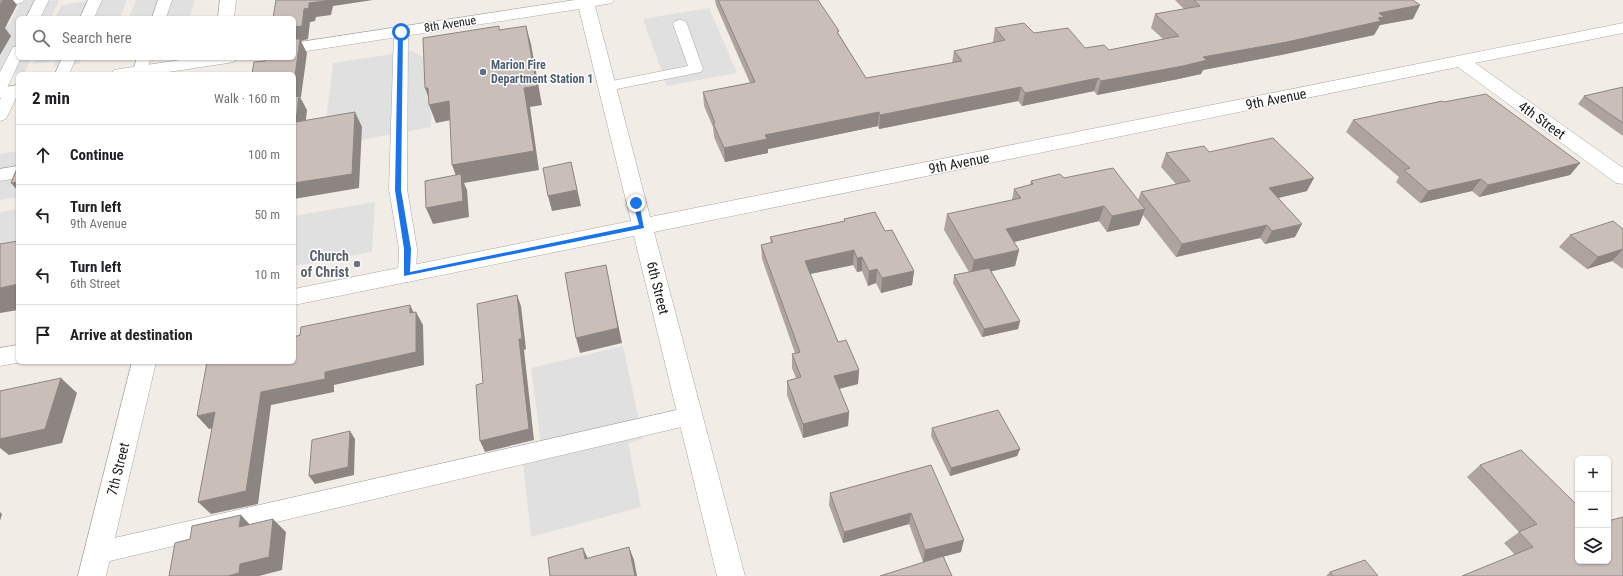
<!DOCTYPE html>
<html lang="en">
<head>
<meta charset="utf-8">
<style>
	body { margin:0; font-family:"Roboto Condensed",sans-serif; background:#f2f2f2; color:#202124 }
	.controls { position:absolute; right:12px; bottom:12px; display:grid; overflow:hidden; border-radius:6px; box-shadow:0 1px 3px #0004 }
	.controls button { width:36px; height:36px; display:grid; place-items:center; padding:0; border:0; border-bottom:1px solid #e0e0e0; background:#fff; color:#202124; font:20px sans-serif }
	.stop { position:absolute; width:12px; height:12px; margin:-9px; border:3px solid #1a73e8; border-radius:50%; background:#fff }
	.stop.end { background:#1a73e8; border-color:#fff; box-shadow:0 1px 4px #0008 }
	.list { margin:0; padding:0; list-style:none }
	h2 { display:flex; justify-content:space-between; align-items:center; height:52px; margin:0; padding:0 16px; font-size:17px }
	h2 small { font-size:13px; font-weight:400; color:#757577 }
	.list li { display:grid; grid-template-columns:26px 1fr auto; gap:12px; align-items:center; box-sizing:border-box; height:60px; padding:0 16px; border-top:1px solid #e0e0e0 }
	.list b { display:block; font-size:15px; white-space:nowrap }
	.list p { margin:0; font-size:13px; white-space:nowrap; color:#757577 }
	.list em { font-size:13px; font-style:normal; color:#757577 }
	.icon { flex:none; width:22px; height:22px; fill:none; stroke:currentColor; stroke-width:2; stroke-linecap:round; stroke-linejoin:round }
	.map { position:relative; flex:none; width:1623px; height:576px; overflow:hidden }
	.search { position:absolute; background:#fff; box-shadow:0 1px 3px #0004; left:16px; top:16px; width:280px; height:44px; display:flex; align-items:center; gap:10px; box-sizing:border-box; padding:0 14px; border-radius:6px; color:#757577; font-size:15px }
	.panel { position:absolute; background:#fff; box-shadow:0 1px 3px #0004; left:16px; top:72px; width:280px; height:292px; border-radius:6px }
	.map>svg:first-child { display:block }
	.parking { fill:#e0e0e0 }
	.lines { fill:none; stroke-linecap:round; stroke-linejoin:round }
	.service-casing { stroke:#a7a7a7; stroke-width:1 }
	.minor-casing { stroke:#a7a7a7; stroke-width:1 }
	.service { fill:#fff; fill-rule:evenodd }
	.minor { fill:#fff; fill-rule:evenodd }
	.wall { fill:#aea39f }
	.shaded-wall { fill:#8d8582 }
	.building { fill:#cabeb9; stroke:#8d8582 }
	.route { fill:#1a73e8 }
	.service-dot { fill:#5c6f8a; stroke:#fff; stroke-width:1.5 }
	.worship-dot { fill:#6b7280; stroke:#fff; stroke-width:1.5 }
	.labels { text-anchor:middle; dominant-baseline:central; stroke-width:3; stroke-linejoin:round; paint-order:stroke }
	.far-street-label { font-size:12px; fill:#202020; stroke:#fff }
	.far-service-label { font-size:12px; font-weight:bold; fill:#4e5e75; stroke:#fff; text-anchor:start }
	.street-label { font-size:14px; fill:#202020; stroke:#fff }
	.worship-label { font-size:14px; font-weight:bold; fill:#5b616d; stroke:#fff; text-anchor:end }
</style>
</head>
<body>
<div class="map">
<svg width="1623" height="576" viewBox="0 0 1623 576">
	<rect width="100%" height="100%" fill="#f2ece6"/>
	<g class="parking">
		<polygon points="0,0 48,0 48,1 59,0 51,18 18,18 18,58 31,58 25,72 0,76 0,26 9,25 19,5 0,7"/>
		<polygon points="95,0 127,0 120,18 55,18 62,5"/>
		<polygon points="136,0 195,0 189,18 129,18"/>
		<polygon points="709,8 737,73 667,86 643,19"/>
		<polygon points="412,51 430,60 431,127 323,147 333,63"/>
		<polygon points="36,58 82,58 79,64 54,67 55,61 33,64"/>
		<polygon points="18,151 18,192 16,197 0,200 0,154"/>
		<polygon points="375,202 372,252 294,266 294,216"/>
		<polygon points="18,209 18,261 0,265 0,212"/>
		<polygon points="623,346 643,439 628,443 641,507 531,537 523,464 543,459 531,368"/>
	</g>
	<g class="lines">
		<g class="service-casing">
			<g id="service">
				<polygon points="0,0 24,0 22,3 0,6"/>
				<polygon points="35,0 49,0 40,18 26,18"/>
				<polygon points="88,0 102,0 94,18 80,18"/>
				<polygon points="158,0 172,0 166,18 152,18"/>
				<polygon points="680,20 685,21 687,24 703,69 701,72 607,91 602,89 599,86 602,83 688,66 673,24 675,21"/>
				<polygon points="401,28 406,29 408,32 407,189 417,249 416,275 414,280 407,282 400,280 398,275 399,249 389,189 394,32 396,29"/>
				<polygon points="18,46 18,58 21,58 7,88 12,86 17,88 18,94 6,119 0,121 0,100 5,90 0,92 0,72 13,47"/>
				<polygon points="62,58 76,58 69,74 55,74"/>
				<polygon points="137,58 151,58 145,74 135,74 133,71"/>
				<polygon points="18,166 18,178 0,181 0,169"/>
				<polygon points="690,407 698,410 701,416 698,422 690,425 97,564 89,561 85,553 89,545 97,542"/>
			</g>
		</g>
		<g class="minor-casing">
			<g id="minor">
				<polygon points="220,0 236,0 234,18 218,18"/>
				<polygon points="575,0 614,0 612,3 595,6 650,217 1623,23 1623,33 1475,63 1623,168 1623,184 1616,183 1458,67 654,232 745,576 717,576 634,236 294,305 294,289 631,221 579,9 294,53 294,43"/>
				<polygon points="193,58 236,58 234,62 228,63 155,74 111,74 114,70 120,69"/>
				<polygon points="18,85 18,95 0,98 0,88"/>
				<polygon points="18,345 18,362 22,362 0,366 0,348"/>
				<polygon points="132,362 156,362 106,576 78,576"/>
			</g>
		</g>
		<use href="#service" class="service"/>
		<use href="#minor" class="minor"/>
	</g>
	<g class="wall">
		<polygon points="715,0 818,0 866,78 952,63 954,51 993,43 993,42 995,28 1034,33 1085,48 1109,50 1163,39 1151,28 1155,14 1184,9 1175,0 1413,0 1413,19 1380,25 1374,35 1281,55 1203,70 1201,74 1178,79 1097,95 1094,91 1022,106 1018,101 879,129 878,126 768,149 768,153 725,162 714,137 713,127 704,106 703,92 750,83 716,5"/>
		<polygon points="1623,87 1623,136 1578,104 1584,96"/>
		<polygon points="1444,102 1580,163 1570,175 1479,197 1472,191 1420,203 1396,182 1399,177 1346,132 1353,120"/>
		<polygon points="1209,152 1307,191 1278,198 1295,237 1265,244 1260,238 1176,257 1143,215 1139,225 1107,232 1099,221 1014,242 1019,250 1015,266 991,271 1020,321 1018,329 982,337 953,283 954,275 969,272 944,230 947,214 1012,200 1014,189 1030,185 1031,181 1064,178 1138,200 1141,192 1176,184 1161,167 1166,153"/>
		<polygon points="844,219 885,231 914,271 912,285 881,293 876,283 868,286 862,271 857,272 853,265 810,274 838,342 859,370 858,384 839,389 849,412 848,426 803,438 787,395 787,381 796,378 792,368 792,354 795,353 762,259 761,245 771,243 770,237 844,221"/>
		<polygon points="1623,229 1623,269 1612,261 1587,269 1559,247 1570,235"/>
		<polygon points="932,428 1020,449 1017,456 950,476 931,436"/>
		<polygon points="931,465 961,552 923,562 909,524 843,543 829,505 830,493"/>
		<polygon points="1480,465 1578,561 1515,555 1504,543 1519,532 1467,477"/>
		<polygon points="1330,572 1378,576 1326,576"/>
	</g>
	<g class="shaded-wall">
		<polygon points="3,0 13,0 17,5 5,28 11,36 0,55 0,5"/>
		<polygon points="325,0 373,0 333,6 331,15 316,17 315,21 310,22 308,39 301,41 307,53 301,97 300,97 307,110 304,137 296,122 294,98 294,27 304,9 309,3"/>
		<polygon points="1420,5 1413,19 1380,25 1374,35 1281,55 1203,70 1201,74 1178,79 1097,95 1101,81 1203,57 1379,13"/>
		<polygon points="526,26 531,44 542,105 530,107 539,170 464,183 467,190 469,217 433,224 426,208 459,184 452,165 524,88"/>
		<polygon points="1098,78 1094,91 1022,106 1025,93"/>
		<polygon points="1021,87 1018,101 879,129 880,115"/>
		<polygon points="425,88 428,88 449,101 456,119 436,123 429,105 431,104"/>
		<polygon points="355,112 362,127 359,188 294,199 294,183"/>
		<polygon points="879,112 878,126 768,149 768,153 725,162 724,148 765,135"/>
		<polygon points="571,162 581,206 552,211 548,196"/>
		<polygon points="1580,163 1570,175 1479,197 1488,185"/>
		<polygon points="1314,178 1307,191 1262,202 1269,188"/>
		<polygon points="1481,179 1472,191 1420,203 1428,191"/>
		<polygon points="18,182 18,191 11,183"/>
		<polygon points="1104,206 1099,221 1002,245 1006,229"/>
		<polygon points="1145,209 1139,225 1107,232 1112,216"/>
		<polygon points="1302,224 1295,237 1265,244 1272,231"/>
		<polygon points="1267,225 1260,238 1176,257 1182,244"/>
		<polygon points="1623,249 1612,261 1587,269 1598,257"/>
		<polygon points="854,250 853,265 805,275 805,261"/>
		<polygon points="1019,250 1015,266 971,276 974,260"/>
		<polygon points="862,257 862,271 857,272 857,258"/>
		<polygon points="606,265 609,280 622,343 580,353 576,338"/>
		<polygon points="877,269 876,283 868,286 869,271"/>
		<polygon points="914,271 912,285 881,293 882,278"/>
		<polygon points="18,284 18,310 0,313 0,288"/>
		<polygon points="517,295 521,306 526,349 524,350 534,440 485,452 480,441 519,339"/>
		<polygon points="410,305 416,317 416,312 423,325 424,365 334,385 334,392 271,405 258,504 211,514 198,502 261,392 325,372 410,313"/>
		<polygon points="1020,321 1018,329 982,337 984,329"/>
		<polygon points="859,370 858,384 834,390 834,376"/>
		<polygon points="61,378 77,393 62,443 9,455 0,448 0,430"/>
		<polygon points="215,412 227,425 209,429 197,416"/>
		<polygon points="849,412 848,426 803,438 803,424"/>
		<polygon points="350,431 355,439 354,475 315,484 309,476"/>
		<polygon points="1020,449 1017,456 950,476 951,468"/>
		<polygon points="0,512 2,514 0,521"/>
		<polygon points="911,513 909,524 843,543 844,532"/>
		<polygon points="241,515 254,529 239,527"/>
		<polygon points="273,519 286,532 282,570 259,576 228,576 240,564"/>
		<polygon points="964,540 961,552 923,562 925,550"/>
		<polygon points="629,547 634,560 637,576 635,576"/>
		<polygon points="583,548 589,561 585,559"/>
	</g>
	<g class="building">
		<polygon points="0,0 3,0 0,5"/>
		<polygon points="276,0 325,0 325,1 309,3 309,8 304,9 302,26 294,27 294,18 273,18"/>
		<polygon points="718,0 818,0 839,31 837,32 866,78 962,61 954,51 1005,40 995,28 1024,23 1034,33 1068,28 1085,48 1104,45 1109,50 1179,36 1155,14 1200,6 1194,0 1413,0 1420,5 1379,13 1384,17 1378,18 1381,21 1287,42 1203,57 1207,60 1183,66 1101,81 1098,78 1025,93 1021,87 880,115 879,112 765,135 767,139 724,148 713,123 715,123 703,92 755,82"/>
		<polygon points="499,26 499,30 526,26 537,86 524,88 534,151 452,165 449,101 429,105 428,88 425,88 423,38"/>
		<polygon points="294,39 300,39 294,83 294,74 252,74 254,62 265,61 266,58 294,58"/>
		<polygon points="1623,87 1623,123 1584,96"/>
		<polygon points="1486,94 1580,163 1488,185 1481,179 1428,191 1404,170 1410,168 1353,120 1442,101 1444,102"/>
		<polygon points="299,96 296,122 355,112 352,174 294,183 294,97"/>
		<polygon points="1273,138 1314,178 1269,188 1302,224 1272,231 1267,225 1182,244 1141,192 1190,181 1166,153 1204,146 1209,152"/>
		<polygon points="571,162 577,190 548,196 543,168"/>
		<polygon points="18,166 18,182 11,183"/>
		<polygon points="1113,168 1145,209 1112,216 1104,206 1006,229 1019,250 974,260 947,214 1021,198 1014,189 1033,184 1031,181 1060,174 1064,178"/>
		<polygon points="461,174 463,201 426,208 425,181"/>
		<polygon points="875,212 885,231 892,230 914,271 882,278 877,269 869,271 862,257 857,258 854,250 805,261 838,342 846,340 859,370 834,376 849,412 803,424 787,381 801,377 792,354 800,352 761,245 773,242 770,237 845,221 844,219"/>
		<polygon points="1613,221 1623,229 1623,249 1598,257 1570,235"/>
		<polygon points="18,241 18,284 0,288 0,244"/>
		<polygon points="606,265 618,328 576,338 565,273"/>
		<polygon points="989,268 1020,321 984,329 954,275"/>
		<polygon points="517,295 522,339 519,339 529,429 480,441 476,385 483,383 477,304"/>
		<polygon points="410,305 410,313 416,312 416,352 325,372 325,379 261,392 246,491 198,502 215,412 197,416 207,362 294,362 294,337 300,335 301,327"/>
		<polygon points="61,378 45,429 0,439 0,391"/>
		<polygon points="998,410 1020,449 951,468 932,428"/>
		<polygon points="350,431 348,467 309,476 312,440"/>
		<polygon points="1521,450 1578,506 1578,561 1608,561 1608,521 1623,517 1623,576 1462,576 1533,547 1519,532 1537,524 1480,465"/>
		<polygon points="931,465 964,540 925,550 911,513 844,532 830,493"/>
		<polygon points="241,515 239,527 273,519 269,557 240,564 239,573 228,576 169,576 175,543 190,539 192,526"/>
		<polygon points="629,547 635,576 550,576 548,558 583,548 585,559"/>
		<polygon points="943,556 952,576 880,576"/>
		<polygon points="1365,560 1378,576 1333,576 1330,572"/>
	</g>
	<polygon class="route" points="401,30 403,32 401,190 411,249 410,272 639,225 633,203 636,201 639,203 644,228 404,276 404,249 395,190 398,32"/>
	<circle class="service-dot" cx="483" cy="72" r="4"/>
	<circle class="worship-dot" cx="357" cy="264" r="4"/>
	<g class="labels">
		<g class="far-street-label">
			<text transform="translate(450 24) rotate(-9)">8th Avenue</text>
		</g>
		<g class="far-service-label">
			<text x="491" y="65">Marion Fire<tspan x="491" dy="14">Department Station 1</tspan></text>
		</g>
		<g class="street-label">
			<text transform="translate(1276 99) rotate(-11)">9th Avenue</text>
			<text transform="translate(1542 120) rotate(36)">4th Street</text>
			<text transform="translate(959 163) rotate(-11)">9th Avenue</text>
			<text transform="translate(658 288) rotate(76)">6th Street</text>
			<text transform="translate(118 469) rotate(-76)">7th Street</text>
		</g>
		<g class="worship-label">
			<text x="349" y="256">Church<tspan x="349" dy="16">of Christ</tspan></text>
		</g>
	</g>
</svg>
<div class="controls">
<button>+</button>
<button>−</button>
<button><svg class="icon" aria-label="layers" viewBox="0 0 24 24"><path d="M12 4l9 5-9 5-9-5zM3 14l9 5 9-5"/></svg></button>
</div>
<div class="stop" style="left:401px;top:32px"></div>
<div class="stop end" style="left:636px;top:203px"></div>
<div class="search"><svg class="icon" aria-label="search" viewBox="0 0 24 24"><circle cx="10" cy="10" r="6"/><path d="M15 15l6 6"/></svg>Search here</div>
<section class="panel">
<h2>2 min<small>Walk · 160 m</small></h2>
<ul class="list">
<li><svg class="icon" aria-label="ahead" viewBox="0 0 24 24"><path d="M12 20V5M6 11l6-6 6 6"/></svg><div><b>Continue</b></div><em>100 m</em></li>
<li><svg class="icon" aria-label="left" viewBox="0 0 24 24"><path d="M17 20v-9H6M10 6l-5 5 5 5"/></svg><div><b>Turn left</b><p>9th Avenue</p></div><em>50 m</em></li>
<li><svg class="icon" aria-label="left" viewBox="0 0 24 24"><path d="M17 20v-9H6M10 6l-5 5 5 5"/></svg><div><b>Turn left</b><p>6th Street</p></div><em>10 m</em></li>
<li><svg class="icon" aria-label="arrive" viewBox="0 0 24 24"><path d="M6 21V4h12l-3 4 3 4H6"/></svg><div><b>Arrive at destination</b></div></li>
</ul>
</section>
</div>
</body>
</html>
